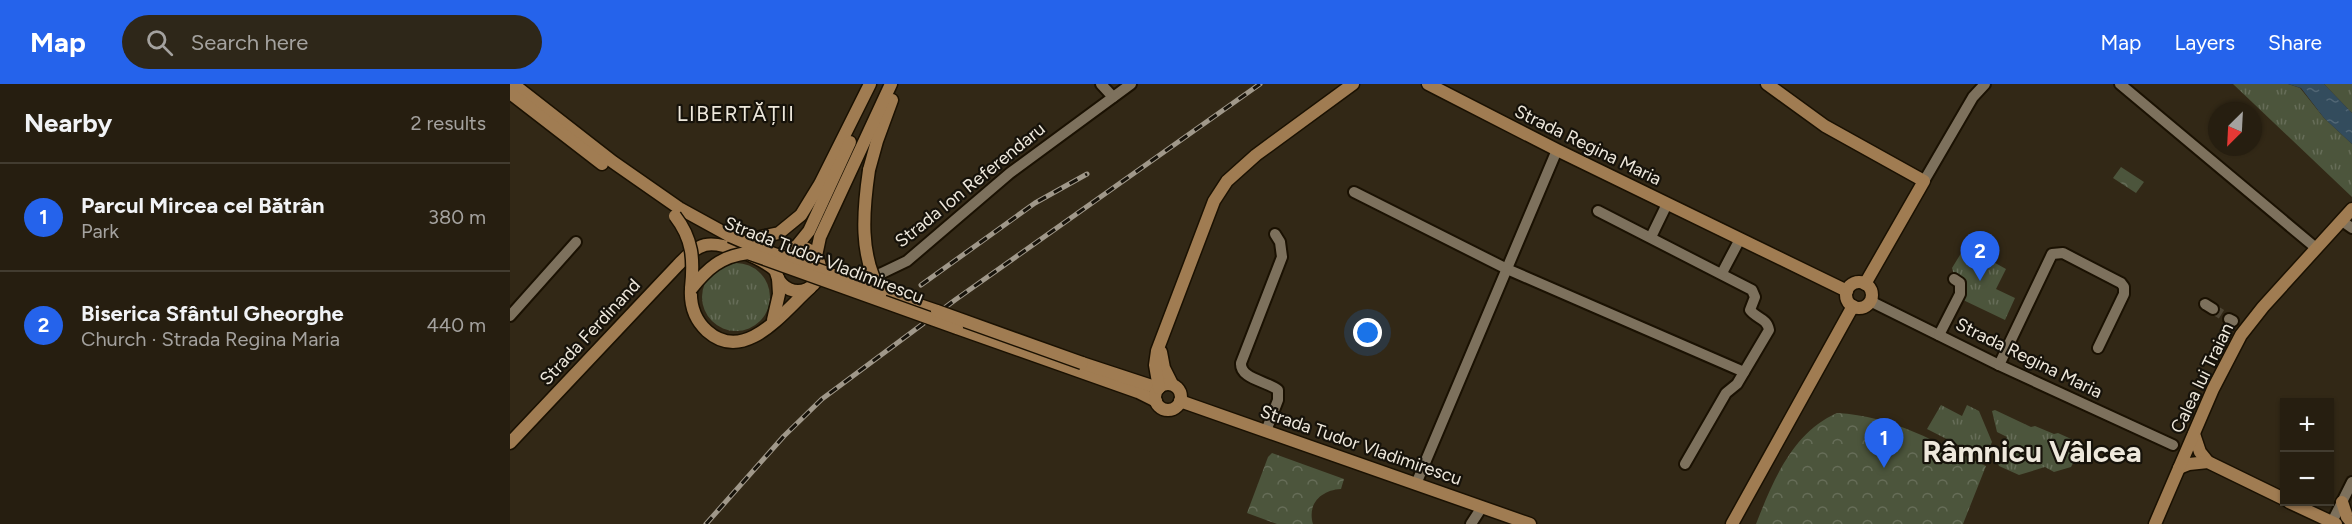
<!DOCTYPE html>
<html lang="en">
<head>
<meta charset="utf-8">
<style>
	body { margin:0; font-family:Figtree,sans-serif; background:#2e2719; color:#f1f3f6 }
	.controls { position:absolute; right:18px; bottom:18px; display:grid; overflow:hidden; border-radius:0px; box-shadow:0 2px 4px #0004 }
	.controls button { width:54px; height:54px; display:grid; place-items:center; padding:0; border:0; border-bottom:2px solid #423c30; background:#261e10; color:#f1f3f6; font:30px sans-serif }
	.compass { position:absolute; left:1698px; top:18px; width:54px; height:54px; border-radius:50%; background:#261e10; box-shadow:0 2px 4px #0004; rotate:204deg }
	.you { position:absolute; left:858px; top:249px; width:21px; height:21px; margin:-15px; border:4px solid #fff; border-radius:50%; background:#1a73e8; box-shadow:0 0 0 9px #1a73e833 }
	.badge { display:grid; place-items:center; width:39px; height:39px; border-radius:50%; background:#2563eb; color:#fff; font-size:20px; font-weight:700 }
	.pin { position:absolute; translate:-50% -50px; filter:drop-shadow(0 2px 3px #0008) }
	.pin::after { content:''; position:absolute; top:32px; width:21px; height:18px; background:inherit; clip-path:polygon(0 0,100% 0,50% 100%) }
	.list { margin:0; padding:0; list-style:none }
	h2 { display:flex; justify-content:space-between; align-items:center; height:78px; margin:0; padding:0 24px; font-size:26px }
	h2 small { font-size:20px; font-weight:400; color:#a4a29f }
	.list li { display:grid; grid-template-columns:39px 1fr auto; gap:18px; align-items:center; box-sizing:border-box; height:108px; padding:0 24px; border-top:2px solid #423c30 }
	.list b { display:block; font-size:22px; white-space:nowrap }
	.list p { margin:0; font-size:20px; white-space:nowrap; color:#a4a29f }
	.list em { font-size:20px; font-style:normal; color:#a4a29f }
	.icon { flex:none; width:33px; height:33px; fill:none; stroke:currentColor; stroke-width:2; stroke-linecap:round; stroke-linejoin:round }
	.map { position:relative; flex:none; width:1842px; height:440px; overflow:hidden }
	header { display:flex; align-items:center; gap:36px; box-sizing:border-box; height:84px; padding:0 30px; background:#2563eb; color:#fff }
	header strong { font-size:28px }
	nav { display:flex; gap:33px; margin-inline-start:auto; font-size:21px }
	.search { width:420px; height:54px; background:#2e2719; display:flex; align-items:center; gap:15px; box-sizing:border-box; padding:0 21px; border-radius:33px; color:#a4a29f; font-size:22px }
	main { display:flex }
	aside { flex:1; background:#261e10 }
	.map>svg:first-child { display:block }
	.grass { fill:url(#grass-tufts) }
	.park { fill:url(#park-crowns) }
	.water { fill:url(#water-ripples) }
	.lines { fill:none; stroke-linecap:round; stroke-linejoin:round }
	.minor-tunnel { stroke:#4e4534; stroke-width:10; stroke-dasharray:10 5; stroke-linecap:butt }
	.minor-casing { stroke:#1a1102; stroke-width:14 }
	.major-casing { stroke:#1a1102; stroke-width:15 }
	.minor { stroke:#7d715d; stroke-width:10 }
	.major { stroke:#a07c52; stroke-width:12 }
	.rail-casing { stroke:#a0988a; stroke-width:5 }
	.rail { stroke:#16120a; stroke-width:3; stroke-dasharray:9; stroke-linecap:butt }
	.major-bridge-casing { stroke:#1a1102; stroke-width:15; stroke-linecap:butt }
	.major-bridge { stroke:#a07c52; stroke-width:12 }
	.labels { text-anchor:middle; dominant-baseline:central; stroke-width:4.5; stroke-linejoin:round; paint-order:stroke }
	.street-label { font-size:18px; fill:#eee8dc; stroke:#16120a }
	.quarter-label { font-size:21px; letter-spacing:1.5px; fill:#eee8dc; stroke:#16120a }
	.town-label { font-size:30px; font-weight:bold; fill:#eee8dc; stroke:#16120a }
</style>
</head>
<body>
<header>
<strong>Map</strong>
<div class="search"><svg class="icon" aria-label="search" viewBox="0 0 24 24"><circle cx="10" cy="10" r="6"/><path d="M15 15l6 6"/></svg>Search here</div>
<nav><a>Map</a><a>Layers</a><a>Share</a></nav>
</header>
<main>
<aside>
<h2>Nearby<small>2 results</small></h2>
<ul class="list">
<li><span class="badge">1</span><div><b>Parcul Mircea cel Bătrân</b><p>Park</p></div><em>380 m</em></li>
<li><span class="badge">2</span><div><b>Biserica Sfântul Gheorghe</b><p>Church · Strada Regina Maria</p></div><em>440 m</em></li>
</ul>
</aside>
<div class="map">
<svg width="1842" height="440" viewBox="0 0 1842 440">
	<defs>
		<pattern id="grass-tufts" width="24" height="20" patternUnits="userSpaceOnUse" patternTransform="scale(1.5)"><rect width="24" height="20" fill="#4c553c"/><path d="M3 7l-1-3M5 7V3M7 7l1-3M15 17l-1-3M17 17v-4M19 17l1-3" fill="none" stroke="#666d58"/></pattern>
		<pattern id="park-crowns" width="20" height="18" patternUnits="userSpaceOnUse" patternTransform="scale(1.5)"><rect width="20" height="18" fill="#4c553c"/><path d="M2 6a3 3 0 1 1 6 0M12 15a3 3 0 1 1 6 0" fill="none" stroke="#666d58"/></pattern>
		<pattern id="water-ripples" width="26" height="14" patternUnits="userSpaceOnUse" patternTransform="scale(1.5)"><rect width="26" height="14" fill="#334c5d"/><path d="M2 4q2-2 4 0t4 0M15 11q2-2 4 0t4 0" fill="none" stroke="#516674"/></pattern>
	</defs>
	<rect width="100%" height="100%" fill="#322816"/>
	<g class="grass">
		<polygon points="1723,0 1778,0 1790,4 1814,34 1842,60 1842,113"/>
		<polygon points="1814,0 1842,0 1842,29"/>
		<polygon points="1453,166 1463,171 1469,170 1496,185 1486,205 1505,214 1495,236 1451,215 1442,184"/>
		<circle cx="226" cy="213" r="34"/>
		<polygon points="1431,321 1452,332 1457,321 1469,327 1482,358 1475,373 1472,373 1417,345"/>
		<polygon points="1485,326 1521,343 1525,342 1544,350 1548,349 1570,359 1571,364 1561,383 1544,388 1535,383 1509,391 1489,382 1485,373 1497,353 1487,348 1482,327"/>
	</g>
	<g class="park">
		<polygon points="1611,83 1634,98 1626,109 1603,94"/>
		<path d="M 1327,329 C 1383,332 1427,359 1476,382 L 1453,440 L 1246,440 C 1263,397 1282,349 1327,329 Z"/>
		<path d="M 762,369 L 834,395 L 831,405 C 811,406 797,420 803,440 L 767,440 L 737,429 L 758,373 Z"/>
	</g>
	<polygon class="water" points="1778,0 1814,0 1842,29 1842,60 1814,34 1791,4"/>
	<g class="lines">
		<polyline class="minor-tunnel" points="1703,225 1719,235"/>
		<g class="minor-casing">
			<g id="minor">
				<polyline points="591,0 603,13"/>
				<polyline points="1610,0 1806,164"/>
				<polyline points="1414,97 1463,13 1475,0"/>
				<polyline points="844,108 997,185 1234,288"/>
				<path d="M 1088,127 L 1242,206 L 1245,213 L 1240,226 C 1247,235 1257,234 1259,246 L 1227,300 L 1216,309 L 1175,380"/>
				<polyline points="1832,137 1842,144"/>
				<polyline points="1141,153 1157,120"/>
				<polyline points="1212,189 1230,155"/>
				<polyline points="339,196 357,194 372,189 397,177 500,89 621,0"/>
				<polyline points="1360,217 1489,281 1663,361"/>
				<polyline points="1695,220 1703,225"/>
				<polyline points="0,232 66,158"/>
				<polyline points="1719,235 1723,237"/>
				<polyline points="1429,251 1450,210 1450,199 1444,195"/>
				<polyline points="1489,281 1542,170 1553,169 1611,199 1614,203 1614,210 1588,264"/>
				<path d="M 756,347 L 768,316 L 768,306 C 757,297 730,295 731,279 L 772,173 L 770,158 L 765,150"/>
				<polyline points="906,400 1047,66"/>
				<polyline points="961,440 972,423"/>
				<polyline points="1821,440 1842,398"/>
			</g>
		</g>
		<g class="major-casing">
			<g id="major">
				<polyline points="3,0 103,78 169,124 220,152 246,154 269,149 291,131 310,100 360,0"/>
				<polyline points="918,0 1047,66 1337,207"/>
				<polyline points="1257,0 1315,42 1414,97 1355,200"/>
				<polyline points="0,9 92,80"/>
				<polyline points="359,86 367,57 382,16"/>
				<polyline points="286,163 299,147 340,58"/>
				<circle cx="288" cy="185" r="22"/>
				<polyline points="306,172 310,153 381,0"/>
				<circle cx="1349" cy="211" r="13"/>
				<path d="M 181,205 C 180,221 185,236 197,247 C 235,281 274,227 300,204"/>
				<polyline points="371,208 427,227"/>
				<polyline points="263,236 269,210 268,194"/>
				<polyline points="447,244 628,308 646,317"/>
				<polyline points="651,268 654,284 662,300"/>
				<polyline points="572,279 648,304"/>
				<circle cx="658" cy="313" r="13"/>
				<polyline points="649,304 645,281 647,267 704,117 717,97 746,71 843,0"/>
				<polyline points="670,317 1020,440"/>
				<polyline points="1684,350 1690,368 1698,378"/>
				<path d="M 0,359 L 168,181 C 176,173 184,164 195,161 C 213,157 253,175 266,187"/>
				<polyline points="1669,384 1679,380 1698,378 1774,415"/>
				<polyline points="1779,418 1826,440"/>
				<polyline points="1832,418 1837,433 1842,439"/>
				<polyline points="1222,440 1343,222"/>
				<polyline points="1645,440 1703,305 1731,251 1753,223 1842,125"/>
			</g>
		</g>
		<use href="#minor" class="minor"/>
		<use href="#major" class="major"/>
		<g class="rail-casing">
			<g id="rail">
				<polyline points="411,201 525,119 577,90"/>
				<polyline points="196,440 274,352 312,315 445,216 750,0"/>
			</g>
		</g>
		<use href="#rail" class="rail"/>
		<g class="major-bridge-casing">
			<g id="major-bridge">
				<path d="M 359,86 C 353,127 349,172 371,208"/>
				<path d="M 165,132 C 183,155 184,176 181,204"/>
				<polyline points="220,152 250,165 371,208"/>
				<path d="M 181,205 C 197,185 211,172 238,169 L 447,244"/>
				<polyline points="427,227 572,279"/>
			</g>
		</g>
		<use href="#major-bridge" class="major-bridge"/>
	</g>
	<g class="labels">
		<g class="street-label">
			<text transform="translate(1078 61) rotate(26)">Strada Regina Maria</text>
			<text transform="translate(460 101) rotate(-39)">Strada Ion Referendaru</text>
			<text transform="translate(314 176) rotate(21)">Strada Tudor Vladimirescu</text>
			<text transform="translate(80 248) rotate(-47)">Strada Ferdinand</text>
			<text transform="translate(1519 274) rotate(26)">Strada Regina Maria</text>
			<text transform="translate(1692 294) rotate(-64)">Calea lui Traian</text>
			<text transform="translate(851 361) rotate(19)">Strada Tudor Vladimirescu</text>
		</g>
		<g class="quarter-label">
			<text x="226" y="29">LIBERTĂȚII</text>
		</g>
		<g class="town-label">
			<text x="1522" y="367">Râmnicu Vâlcea</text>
		</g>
	</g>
</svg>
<div class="controls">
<button>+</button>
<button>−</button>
</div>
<svg class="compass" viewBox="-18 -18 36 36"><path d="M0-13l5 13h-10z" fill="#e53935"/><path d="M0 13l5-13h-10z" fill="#a4a29f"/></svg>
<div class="you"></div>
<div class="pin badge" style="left:1374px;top:384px">1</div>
<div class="pin badge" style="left:1470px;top:197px">2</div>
</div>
</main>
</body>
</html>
